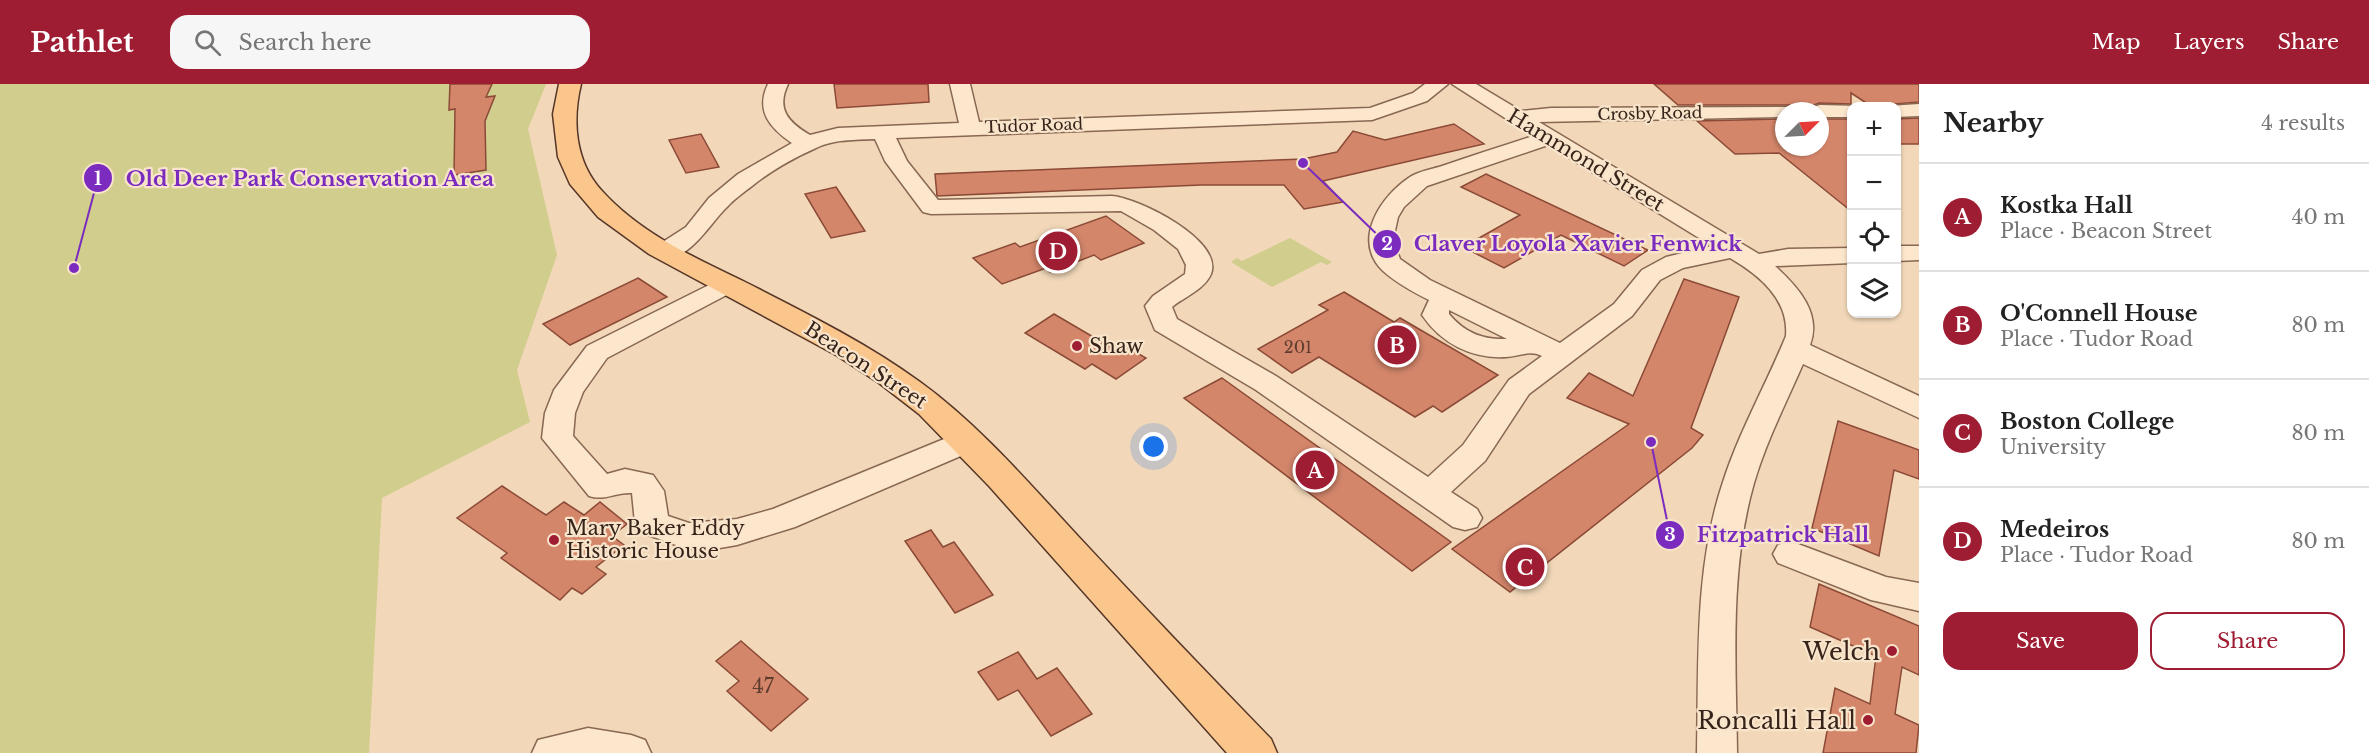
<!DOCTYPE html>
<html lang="en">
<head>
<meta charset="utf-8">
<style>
	body { margin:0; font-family:"Libre Baskerville",serif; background:#f6f6f6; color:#222 }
	.controls { position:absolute; right:18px; top:18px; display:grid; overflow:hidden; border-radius:12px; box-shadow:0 2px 4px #0004 }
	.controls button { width:54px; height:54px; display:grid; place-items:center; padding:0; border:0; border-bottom:2px solid #e0e0e0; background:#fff; color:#222; font:30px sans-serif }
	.compass { position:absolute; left:1775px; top:18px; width:54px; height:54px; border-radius:50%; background:#fff; box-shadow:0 2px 4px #0004; rotate:66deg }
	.you { position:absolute; left:1154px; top:363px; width:21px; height:21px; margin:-15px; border:4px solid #fff; border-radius:50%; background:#1a73e8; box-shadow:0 0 0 9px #1a73e833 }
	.badge { display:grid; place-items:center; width:39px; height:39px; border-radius:50%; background:#9e1d32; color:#fff; font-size:20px; font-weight:700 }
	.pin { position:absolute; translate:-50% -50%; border:3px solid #fff; box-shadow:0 2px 6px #0006 }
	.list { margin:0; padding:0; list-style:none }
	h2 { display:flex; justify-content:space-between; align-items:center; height:78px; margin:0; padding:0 24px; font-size:26px }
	h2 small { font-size:20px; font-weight:400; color:#767676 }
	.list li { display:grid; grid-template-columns:39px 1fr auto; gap:18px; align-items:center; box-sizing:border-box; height:108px; padding:0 24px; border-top:2px solid #e0e0e0 }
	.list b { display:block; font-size:22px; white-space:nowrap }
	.list p { margin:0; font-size:20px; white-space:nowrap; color:#767676 }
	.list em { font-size:20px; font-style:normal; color:#767676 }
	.actions { display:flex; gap:12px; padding:18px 24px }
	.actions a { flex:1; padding:14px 0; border:2px solid #9e1d32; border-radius:18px; text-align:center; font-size:21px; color:#9e1d32 }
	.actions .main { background:#9e1d32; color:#fff }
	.icon { flex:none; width:33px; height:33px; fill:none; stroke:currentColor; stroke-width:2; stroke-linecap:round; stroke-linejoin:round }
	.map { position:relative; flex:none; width:1919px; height:669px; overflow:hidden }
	header { display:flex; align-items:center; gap:36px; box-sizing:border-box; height:84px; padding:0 30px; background:#9e1d32; color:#fff }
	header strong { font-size:28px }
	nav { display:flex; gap:33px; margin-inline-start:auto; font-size:21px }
	.search { width:420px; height:54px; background:#f6f6f6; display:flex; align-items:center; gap:15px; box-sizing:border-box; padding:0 21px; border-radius:18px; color:#767676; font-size:22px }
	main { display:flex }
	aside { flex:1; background:#fff }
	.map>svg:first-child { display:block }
	.green { fill:#d0cd8d }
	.building { fill:#d4866b; stroke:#8b4a36; stroke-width:1.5 }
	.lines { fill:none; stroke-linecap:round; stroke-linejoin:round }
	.minor-casing { stroke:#896753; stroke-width:3 }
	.major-casing { stroke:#563628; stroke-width:3 }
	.minor { fill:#fce7cd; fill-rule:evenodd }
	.major { fill:#fac68c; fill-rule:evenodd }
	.poi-dot { fill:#9e1d32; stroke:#f8e4ca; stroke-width:2 }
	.labels { text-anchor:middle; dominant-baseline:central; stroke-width:4.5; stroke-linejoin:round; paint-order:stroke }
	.far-street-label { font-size:16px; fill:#372319; stroke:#f8e4ca }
	.number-label { font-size:16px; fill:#5e3c2e }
	.street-label { font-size:20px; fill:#372319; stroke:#f8e4ca }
	.poi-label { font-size:20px; fill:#372319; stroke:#f8e4ca; text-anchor:start }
	.near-number-label { font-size:20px; fill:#5e3c2e }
	.near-poi-label { font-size:24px; fill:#372319; stroke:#f8e4ca; text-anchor:end }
	.leader { fill:none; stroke:#7b2cbf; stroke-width:2 }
	.callout-dot { fill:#7b2cbf; stroke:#f8e4ca; stroke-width:2 }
	.mark-label { font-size:18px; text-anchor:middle; font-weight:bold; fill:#fff }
	.callout-label { font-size:21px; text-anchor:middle; font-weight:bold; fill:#7b2cbf; stroke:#f8e4ca; stroke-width:4.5; stroke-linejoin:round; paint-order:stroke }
</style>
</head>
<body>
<header>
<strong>Pathlet</strong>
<div class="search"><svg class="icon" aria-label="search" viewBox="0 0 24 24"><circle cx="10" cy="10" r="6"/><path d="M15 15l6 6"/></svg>Search here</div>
<nav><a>Map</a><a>Layers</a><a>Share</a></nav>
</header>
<main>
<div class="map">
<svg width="1919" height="669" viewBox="0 0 1919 669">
	<rect width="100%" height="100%" fill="#f2d8b9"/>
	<g class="green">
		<polygon points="0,0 546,0 528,45 557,171 517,286 530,338 382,414 369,669 0,669"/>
		<polygon points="1290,154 1332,178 1327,181 1321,178 1272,203 1231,178 1237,174 1242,177"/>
	</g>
	<g class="building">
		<polygon points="450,0 492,0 486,13 495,12 485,37 486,86 454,91 455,25 449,26"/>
		<polygon points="834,0 928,0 929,18 837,24"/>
		<polygon points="1654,0 1919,0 1919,18 1871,22 1851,9 1851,20 1819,19 1811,22 1808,27 1796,27 1791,21 1678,21"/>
		<polygon points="1919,34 1919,60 1896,60 1896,35"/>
		<polygon points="1784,35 1784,63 1820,63 1820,35 1851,35 1851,127 1779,69 1735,70 1697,37"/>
		<polygon points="1454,40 1484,60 1323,97 1343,118 1304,125 1284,101 1201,101 937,112 935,90 1303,75 1337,68 1353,47 1385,56"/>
		<polygon points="701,50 719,83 686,89 669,56"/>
		<polygon points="1486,90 1648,166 1624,182 1561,151 1504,184 1463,163 1520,131 1461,103"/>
		<polygon points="836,103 865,147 831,154 805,110"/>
		<polygon points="1106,132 1144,159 1101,176 1094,171 1050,188 1046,184 1002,200 973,174 1015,159 1020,163"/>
		<polygon points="638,194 667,213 570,261 543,240"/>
		<polygon points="1684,195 1739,213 1691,344 1703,351 1692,364 1510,508 1452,465 1629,340 1567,314 1589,289 1633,312"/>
		<polygon points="1344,208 1394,238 1400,234 1498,291 1442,328 1433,322 1415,333 1319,273 1292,289 1258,265 1328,226 1319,221"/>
		<polygon points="1054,230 1112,264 1120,259 1146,274 1116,295 1092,280 1085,285 1025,249"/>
		<polygon points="1222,294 1451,458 1412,487 1184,314"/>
		<polygon points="1838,337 1919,366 1919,395 1894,386 1879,472 1812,444"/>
		<polygon points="502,402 546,431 564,418 584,431 600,418 627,440 612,452 624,461 596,483 606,490 582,510 572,504 560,516 501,474 507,469 457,434"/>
		<polygon points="931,446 943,463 954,458 993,511 955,529 905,457"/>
		<polygon points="1819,500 1919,542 1919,591 1902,583 1895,630 1919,641 1916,669 1823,669 1835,604 1870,620 1876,572 1810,543"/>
		<polygon points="741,557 808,615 771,647 727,607 739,597 716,577"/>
		<polygon points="1018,568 1037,595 1057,584 1092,630 1051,652 1018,606 998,616 978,588"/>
	</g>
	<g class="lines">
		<g class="minor-casing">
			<g id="minor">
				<path d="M 768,0 L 788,0 C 776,25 788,38 810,51 L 838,44 L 959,39 L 950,0 L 970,0 L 979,38 L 1370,24 L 1413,9 L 1425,0 L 1448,0 L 1427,17 L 1372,36 L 896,54 L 907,77 L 938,116 L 1112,112 C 1138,114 1224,156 1211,190 C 1204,206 1184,213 1172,223 L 1177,235 L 1276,292 L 1428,393 L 1463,361 L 1509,296 L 1542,272 C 1529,266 1520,272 1506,273 C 1471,275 1441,259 1422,231 L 1429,216 C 1413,208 1395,198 1382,186 C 1352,155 1381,112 1410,93 C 1419,87 1434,85 1445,81 C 1474,71 1503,62 1533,52 L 1452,0 L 1476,0 L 1521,27 L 1551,24 L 1791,23 L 1794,27 L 1784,27 L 1784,33 L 1539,38 L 1759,170 L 1788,165 L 1852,164 L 1852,179 L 1775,182 C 1798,203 1822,229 1810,261 L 1919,312 L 1919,334 L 1803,280 C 1786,319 1766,358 1754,399 C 1729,486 1736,580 1737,669 L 1697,669 C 1699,579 1694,484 1723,398 C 1739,348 1766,301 1786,252 C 1789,215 1759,191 1730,174 L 1683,184 L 1660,196 L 1632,232 L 1529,310 L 1485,377 L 1451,408 L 1477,425 L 1482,434 L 1477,443 L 1465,446 L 1453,443 L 1256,306 L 1155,246 L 1145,222 L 1153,212 L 1185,190 L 1186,181 L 1178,165 L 1154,146 L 1121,127 L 931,130 L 923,128 L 885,77 L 875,55 C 855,56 834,55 816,64 C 795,73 769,88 752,102 C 743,109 734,115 727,123 C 707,142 688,182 655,173 L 652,168 L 655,163 L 686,143 L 709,114 L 738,90 L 792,59 C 770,44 755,27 768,0 ZM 1548,61 L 1712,162 L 1666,173 L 1642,186 L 1614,220 L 1560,259 L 1430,196 L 1400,175 L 1393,156 L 1398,133 L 1404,123 L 1427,102 ZM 1449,226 L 1507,255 C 1483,256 1465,249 1449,230 Z"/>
				<polygon points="1919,20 1919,32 1896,33 1896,22 1889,22"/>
				<polygon points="1820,21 1859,22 1852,22 1852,33 1820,33 1820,27 1810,27 1813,23"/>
				<polygon points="1896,162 1919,162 1919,176 1896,177"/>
				<path d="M 727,192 L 736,194 L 740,200 L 736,206 L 607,274 L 583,308 L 575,329 L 573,352 L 607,390 L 625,385 L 653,391 L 664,407 L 668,432 L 689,439 L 737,435 L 773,425 L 966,346 L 977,349 L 981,357 L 977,365 L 795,443 L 737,461 L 714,465 L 687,465 L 640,448 L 635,439 L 632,409 C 616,408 605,417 589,412 L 542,354 L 545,329 L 554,306 L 587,262 Z"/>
				<polygon points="1790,457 1886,493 1919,499 1919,527 1871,516 1778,479 1773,470 1778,461"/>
				<polygon points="588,644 631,651 645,656 651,669 532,669 538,656"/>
			</g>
		</g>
		<g class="major-casing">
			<path id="major" d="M 559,0 L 581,0 C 572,37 575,78 602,107 C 640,149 693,173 743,197 C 804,228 865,258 920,298 C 978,340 1027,397 1076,450 C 1140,519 1205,587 1271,655 L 1277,669 L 1227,669 L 989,402 L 919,330 L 879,299 L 836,271 L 649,170 L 598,133 L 570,100 L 558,73 L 553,30 Z"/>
		</g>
		<use href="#minor" class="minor"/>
		<use href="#major" class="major"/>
	</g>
	<g class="poi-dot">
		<circle cx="1077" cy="262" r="6"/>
		<circle cx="554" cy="456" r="6"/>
		<circle cx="1892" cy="567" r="6"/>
		<circle cx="1868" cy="636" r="6"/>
	</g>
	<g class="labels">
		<g class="far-street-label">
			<text transform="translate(1650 29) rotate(-1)">Crosby Road</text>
			<text transform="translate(1034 41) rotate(-2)">Tudor Road</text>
		</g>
		<g class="number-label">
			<text x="1298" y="263">201</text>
		</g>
		<g class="street-label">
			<text transform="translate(1586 76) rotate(31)">Hammond Street</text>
			<text transform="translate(866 281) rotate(33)">Beacon Street</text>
		</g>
		<g class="poi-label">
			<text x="1089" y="262">Shaw</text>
			<text x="566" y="444">Mary Baker Eddy<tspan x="566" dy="23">Historic House</tspan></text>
		</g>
		<g class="near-number-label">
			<text x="763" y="602">47</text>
		</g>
		<g class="near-poi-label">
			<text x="1880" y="567">Welch</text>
			<text x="1856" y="636">Roncalli Hall</text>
		</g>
	</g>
	<path class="leader" d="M74 184L98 94M1303 79L1387 160M1651 358L1670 451"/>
	<g class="callout-dot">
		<circle cx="74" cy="184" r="6"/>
		<circle cx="1303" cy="79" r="6"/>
		<circle cx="1651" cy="358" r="6"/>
		<circle cx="98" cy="94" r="15"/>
		<circle cx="1387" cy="160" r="15"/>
		<circle cx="1670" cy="451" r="15"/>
	</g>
	<g class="mark-label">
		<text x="98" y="101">1</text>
		<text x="1387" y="166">2</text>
		<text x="1670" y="457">3</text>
	</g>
	<g class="callout-label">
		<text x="310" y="102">Old Deer Park Conservation Area</text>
		<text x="1578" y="167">Claver Loyola Xavier Fenwick</text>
		<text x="1783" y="458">Fitzpatrick Hall</text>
	</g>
</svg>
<div class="controls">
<button>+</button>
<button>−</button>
<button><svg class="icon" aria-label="locate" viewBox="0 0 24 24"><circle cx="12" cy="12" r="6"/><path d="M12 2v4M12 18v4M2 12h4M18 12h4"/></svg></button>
<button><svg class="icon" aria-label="layers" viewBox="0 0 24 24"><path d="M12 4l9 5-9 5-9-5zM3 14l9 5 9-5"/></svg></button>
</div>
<svg class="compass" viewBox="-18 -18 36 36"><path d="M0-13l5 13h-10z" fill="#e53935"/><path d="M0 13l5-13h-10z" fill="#767676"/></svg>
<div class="you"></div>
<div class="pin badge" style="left:1315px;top:386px">A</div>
<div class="pin badge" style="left:1397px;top:261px">B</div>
<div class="pin badge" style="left:1525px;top:483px">C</div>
<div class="pin badge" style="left:1058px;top:167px">D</div>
</div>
<aside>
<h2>Nearby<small>4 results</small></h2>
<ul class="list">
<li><span class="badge">A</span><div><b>Kostka Hall</b><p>Place · Beacon Street</p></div><em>40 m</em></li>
<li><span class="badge">B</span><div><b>O'Connell House</b><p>Place · Tudor Road</p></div><em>80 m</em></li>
<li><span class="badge">C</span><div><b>Boston College</b><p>University</p></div><em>80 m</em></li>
<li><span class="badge">D</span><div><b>Medeiros</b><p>Place · Tudor Road</p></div><em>80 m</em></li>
</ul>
<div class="actions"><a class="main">Save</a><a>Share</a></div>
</aside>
</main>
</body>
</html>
